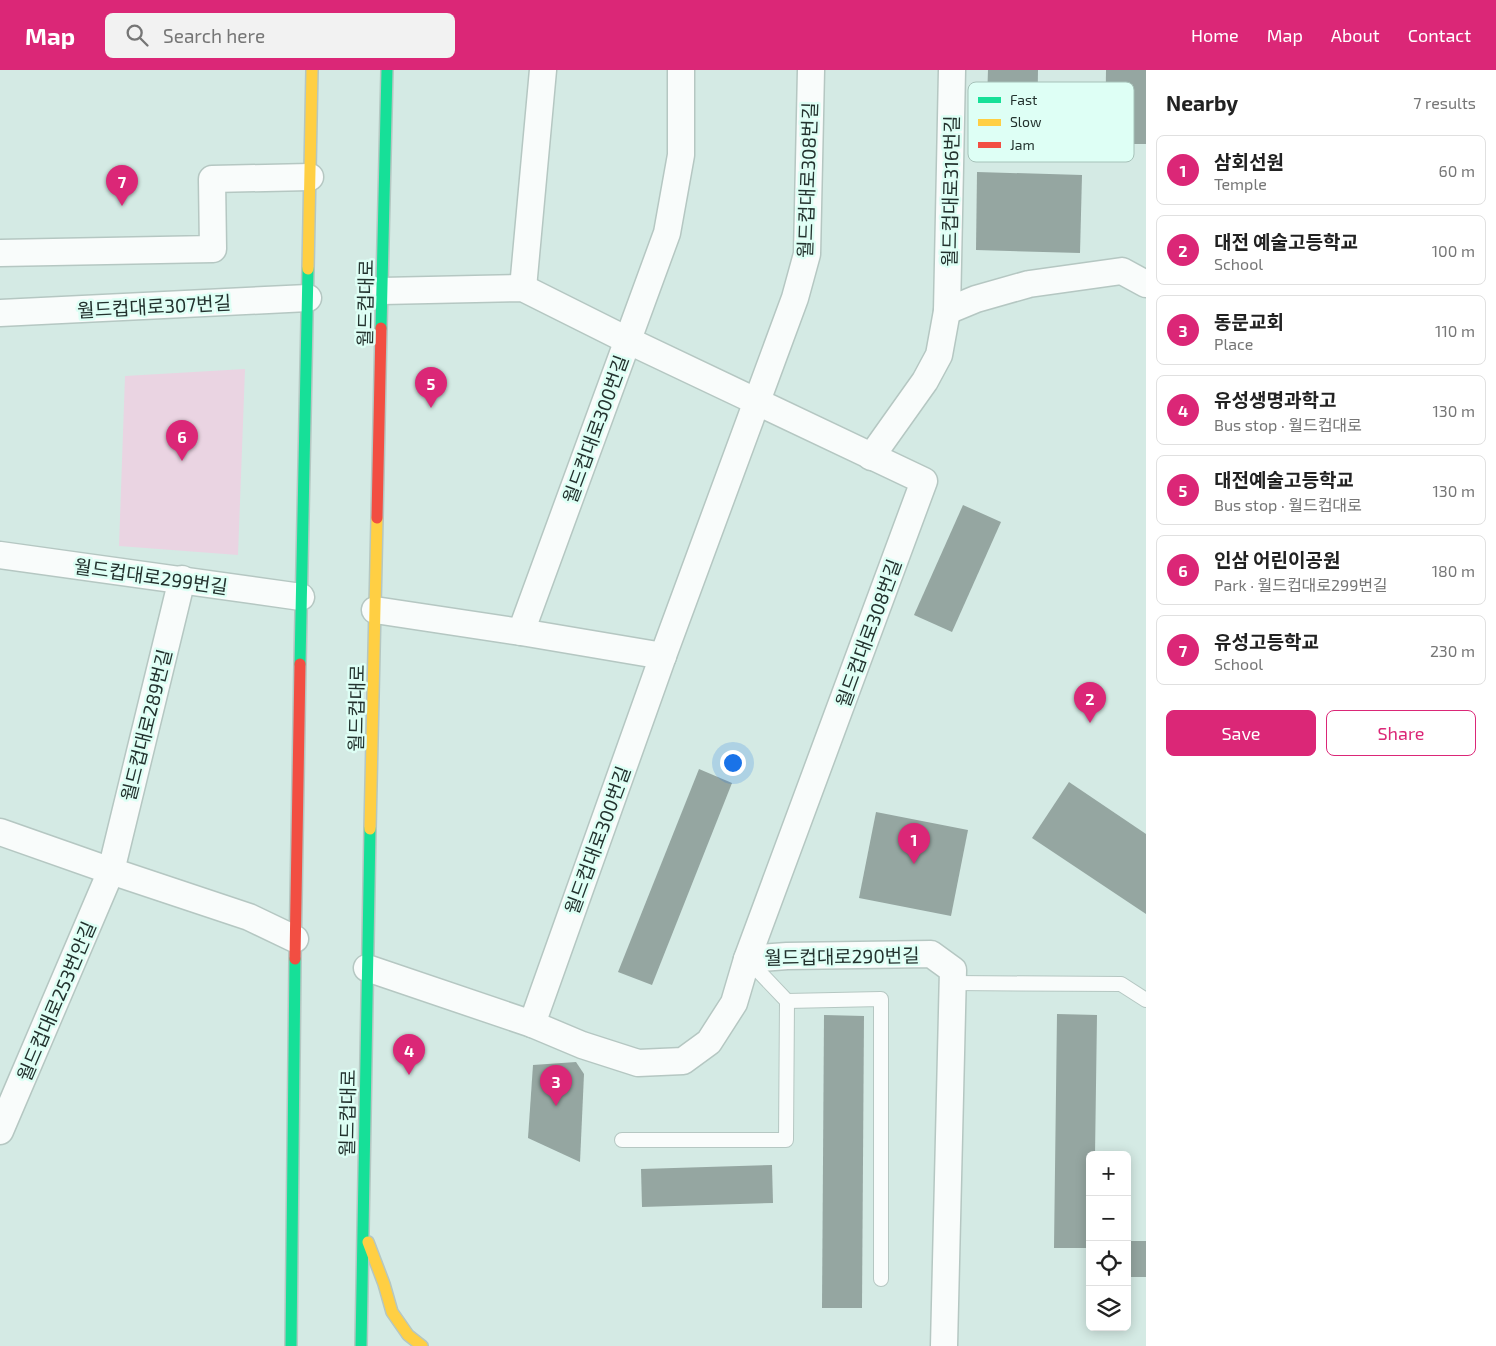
<!DOCTYPE html>
<html lang="en">
<head>
<meta charset="utf-8">
<style>
	body { margin:0; font-family:"Exo 2","Noto Sans KR",sans-serif; background:#f2f2f2; color:#222 }
	.controls { position:absolute; right:15px; bottom:15px; display:grid; overflow:hidden; border-radius:8px; box-shadow:0 2px 12px #0003 }
	.controls button { width:45px; height:45px; display:grid; place-items:center; padding:0; border:0; border-bottom:1px solid #e0e0e0; background:#fff; color:#222; font:25px sans-serif }
	.you { position:absolute; left:732px; top:692px; width:18px; height:18px; margin:-12px; border:4px solid #fff; border-radius:50%; background:#1a73e8; box-shadow:0 0 0 8px #1a73e833 }
	.badge { display:grid; place-items:center; width:32px; height:32px; border-radius:50%; background:#db2777; color:#fff; font-size:16px; font-weight:700 }
	.pin { position:absolute; translate:-50% -41px; filter:drop-shadow(0 1px 2px #0008) }
	.pin::after { content:''; position:absolute; top:26px; width:18px; height:15px; background:inherit; clip-path:polygon(0 0,100% 0,50% 100%) }
	.list { margin:0; padding:0; list-style:none }
	h2 { display:flex; justify-content:space-between; align-items:center; height:65px; margin:0; padding:0 20px; font-size:21px }
	h2 small { font-size:16px; font-weight:400; color:#767676 }
	.list li { display:grid; grid-template-columns:32px 1fr auto; gap:15px; align-items:center; box-sizing:border-box; height:70px; margin:0 10px 10px; padding:0 10px; border:1px solid #e0e0e0; border-radius:8px }
	.list b { display:block; font-size:19px; white-space:nowrap }
	.list p { margin:0; font-size:16px; white-space:nowrap; color:#767676 }
	.list em { font-size:16px; font-style:normal; color:#767676 }
	.actions { display:flex; gap:10px; padding:15px 20px }
	.actions a { flex:1; padding:11px 0; border:1px solid #db2777; border-radius:8px; text-align:center; font-size:18px; color:#db2777 }
	.actions .main { background:#db2777; color:#fff }
	.icon { flex:none; width:28px; height:28px; fill:none; stroke:currentColor; stroke-width:2; stroke-linecap:round; stroke-linejoin:round }
	.map { position:relative; flex:none; width:1146px; height:1276px; overflow:hidden }
	header { display:flex; align-items:center; gap:30px; box-sizing:border-box; height:70px; padding:0 25px; background:#db2777; color:#fff }
	header strong { font-size:24px }
	nav { display:flex; gap:28px; margin-inline-start:auto; font-size:18px }
	.search { width:350px; height:45px; background:#f2f2f2; display:flex; align-items:center; gap:12px; box-sizing:border-box; padding:0 18px; border-radius:8px; color:#767676; font-size:19px }
	main { display:flex }
	aside { flex:1; background:#fff }
	.map>svg:first-child { display:block }
	.green { fill:#ead4e2 }
	.building { fill:#95a6a1 }
	.lines { fill:none; stroke-linecap:round; stroke-linejoin:round }
	.lane-casing { stroke:#b5c7c2; stroke-width:16 }
	.street-casing { stroke:#b5c7c2; stroke-width:29 }
	.fast-casing { stroke:#b5c7c2; stroke-width:14 }
	.slow-casing { stroke:#b5c7c2; stroke-width:14 }
	.jam-casing { stroke:#b5c7c2; stroke-width:14 }
	.lane { stroke:#f9fcfb; stroke-width:14 }
	.street { stroke:#f9fcfb; stroke-width:26 }
	.fast { stroke:#16e098; stroke-width:11 }
	.slow { stroke:#ffcf43; stroke-width:11 }
	.jam { stroke:#f24e42; stroke-width:11 }
	.labels { text-anchor:middle; dominant-baseline:central; stroke-width:5; stroke-linejoin:round; paint-order:stroke }
	.street-label { font-size:19px; fill:#23322e; stroke:#defff5 }
	.key { fill:#defff5; stroke:#a6c2b9; stroke-width:1 }
	.key-label { font-size:14px; fill:#23322e }
</style>
</head>
<body>
<header>
<strong>Map</strong>
<div class="search"><svg class="icon" aria-label="search" viewBox="0 0 24 24"><circle cx="10" cy="10" r="6"/><path d="M15 15l6 6"/></svg>Search here</div>
<nav><a>Home</a><a>Map</a><a>About</a><a>Contact</a></nav>
</header>
<main>
<div class="map">
<svg width="1146" height="1276" viewBox="0 0 1146 1276">
	<rect width="100%" height="100%" fill="#d4eae4"/>
	<polygon class="green" points="245,299 238,485 119,476 125,306"/>
	<g class="building">
		<polygon points="988,0 1038,0 1037,62 986,61"/>
		<polygon points="1106,0 1146,0 1146,74 1105,74"/>
		<polygon points="977,102 1082,105 1080,183 976,180"/>
		<polygon points="963,435 1001,452 952,562 914,545"/>
		<polygon points="699,699 732,713 652,915 618,902"/>
		<polygon points="1069,712 1146,764 1146,844 1032,768"/>
		<polygon points="876,742 968,760 951,846 859,828"/>
		<polygon points="1057,944 1097,945 1095,1085 1090,1085 1090,1178 1054,1178"/>
		<polygon points="824,945 864,946 862,1238 822,1238"/>
		<polygon points="576,992 584,1004 580,1092 528,1068 533,995"/>
		<polygon points="772,1095 773,1133 642,1137 641,1099"/>
		<rect x="1130" y="1171" width="16" height="36"/>
	</g>
	<g class="lines">
		<g class="lane-casing">
			<g id="lane">
				<polyline points="953,913 1121,914 1146,930"/>
				<polyline points="787,931 881,929 881,1209"/>
				<polyline points="622,1070 786,1070 787,931 747,889"/>
			</g>
		</g>
		<g class="street-casing">
			<g id="street">
				<polyline points="0,183 213,179 212,109 310,107"/>
				<polyline points="523,218 543,0"/>
				<polyline points="382,221 523,218 627,270 924,411 747,889"/>
				<polyline points="947,241 976,229 1029,214 1122,201 1146,214"/>
				<polyline points="0,243 308,228"/>
				<polyline points="871,387 925,311 939,285 947,241 952,0"/>
				<polyline points="0,485 301,527"/>
				<polyline points="375,540 521,562 663,586"/>
				<polyline points="521,562 667,163 681,85 681,0"/>
				<polyline points="0,762 111,801 249,847 295,869"/>
				<polyline points="367,898 532,954 582,975 638,993 683,991 709,972 734,933 747,889 787,886 931,884 953,900 944,1276"/>
				<polyline points="532,954 663,586 795,228 807,184 811,0"/>
				<polyline points="0,1061 111,801 182,509"/>
			</g>
		</g>
		<g class="fast-casing">
			<g id="fast">
				<polyline points="381,258 387,0"/>
				<polyline points="300,594 308,199"/>
				<polyline points="291,1276 295,889"/>
				<polyline points="361,1276 370,759"/>
			</g>
		</g>
		<g class="slow-casing">
			<g id="slow">
				<polyline points="308,199 312,0"/>
				<polyline points="370,759 377,448"/>
				<polyline points="368,1172 384,1214 392,1242 408,1265 422,1276"/>
			</g>
		</g>
		<g class="jam-casing">
			<g id="jam">
				<polyline points="377,448 381,258"/>
				<polyline points="295,889 300,594"/>
			</g>
		</g>
		<use href="#lane" class="lane"/>
		<use href="#street" class="street"/>
		<use href="#fast" class="fast"/>
		<use href="#slow" class="slow"/>
		<use href="#jam" class="jam"/>
	</g>
	<g class="labels">
		<g class="street-label">
			<text transform="translate(807 110) rotate(-88)">월드컵대로308번길</text>
			<text transform="translate(950 121) rotate(-89)">월드컵대로316번길</text>
			<text transform="translate(365 233) rotate(-89)">월드컵대로</text>
			<text transform="translate(154 236) rotate(-3)">월드컵대로307번길</text>
			<text transform="translate(595 359) rotate(-70)">월드컵대로300번길</text>
			<text transform="translate(151 506) rotate(8)">월드컵대로299번길</text>
			<text transform="translate(868 563) rotate(-70)">월드컵대로308번길</text>
			<text transform="translate(356 638) rotate(-89)">월드컵대로</text>
			<text transform="translate(146 655) rotate(-76)">월드컵대로289번길</text>
			<text transform="translate(597 770) rotate(-70)">월드컵대로300번길</text>
			<text transform="translate(842 886) rotate(-1)">월드컵대로290번길</text>
			<text transform="translate(56 931) rotate(-67)">월드컵대로253번안길</text>
			<text transform="translate(347 1043) rotate(-89)">월드컵대로</text>
		</g>
	</g>
	<rect x="968" y="12" width="166" height="80" rx="8" class="key"/>
	<rect x="978" y="27" width="23" height="6" fill="#16e098"/>
	<rect x="978" y="49" width="23" height="7" fill="#ffcf43"/>
	<rect x="978" y="72" width="23" height="6" fill="#f24e42"/>
	<g class="key-label">
		<text x="1010" y="35">Fast</text>
		<text x="1010" y="57">Slow</text>
		<text x="1010" y="80">Jam</text>
	</g>
</svg>
<div class="controls">
<button>+</button>
<button>−</button>
<button><svg class="icon" aria-label="locate" viewBox="0 0 24 24"><circle cx="12" cy="12" r="6"/><path d="M12 2v4M12 18v4M2 12h4M18 12h4"/></svg></button>
<button><svg class="icon" aria-label="layers" viewBox="0 0 24 24"><path d="M12 4l9 5-9 5-9-5zM3 14l9 5 9-5"/></svg></button>
</div>
<div class="you"></div>
<div class="pin badge" style="left:914px;top:794px">1</div>
<div class="pin badge" style="left:1090px;top:653px">2</div>
<div class="pin badge" style="left:556px;top:1036px">3</div>
<div class="pin badge" style="left:409px;top:1005px">4</div>
<div class="pin badge" style="left:431px;top:338px">5</div>
<div class="pin badge" style="left:182px;top:391px">6</div>
<div class="pin badge" style="left:122px;top:136px">7</div>
</div>
<aside>
<h2>Nearby<small>7 results</small></h2>
<ul class="list">
<li><span class="badge">1</span><div><b>삼회선원</b><p>Temple</p></div><em>60 m</em></li>
<li><span class="badge">2</span><div><b>대전 예술고등학교</b><p>School</p></div><em>100 m</em></li>
<li><span class="badge">3</span><div><b>동문교회</b><p>Place</p></div><em>110 m</em></li>
<li><span class="badge">4</span><div><b>유성생명과학고</b><p>Bus stop · 월드컵대로</p></div><em>130 m</em></li>
<li><span class="badge">5</span><div><b>대전예술고등학교</b><p>Bus stop · 월드컵대로</p></div><em>130 m</em></li>
<li><span class="badge">6</span><div><b>인삼 어린이공원</b><p>Park · 월드컵대로299번길</p></div><em>180 m</em></li>
<li><span class="badge">7</span><div><b>유성고등학교</b><p>School</p></div><em>230 m</em></li>
</ul>
<div class="actions"><a class="main">Save</a><a>Share</a></div>
</aside>
</main>
</body>
</html>
